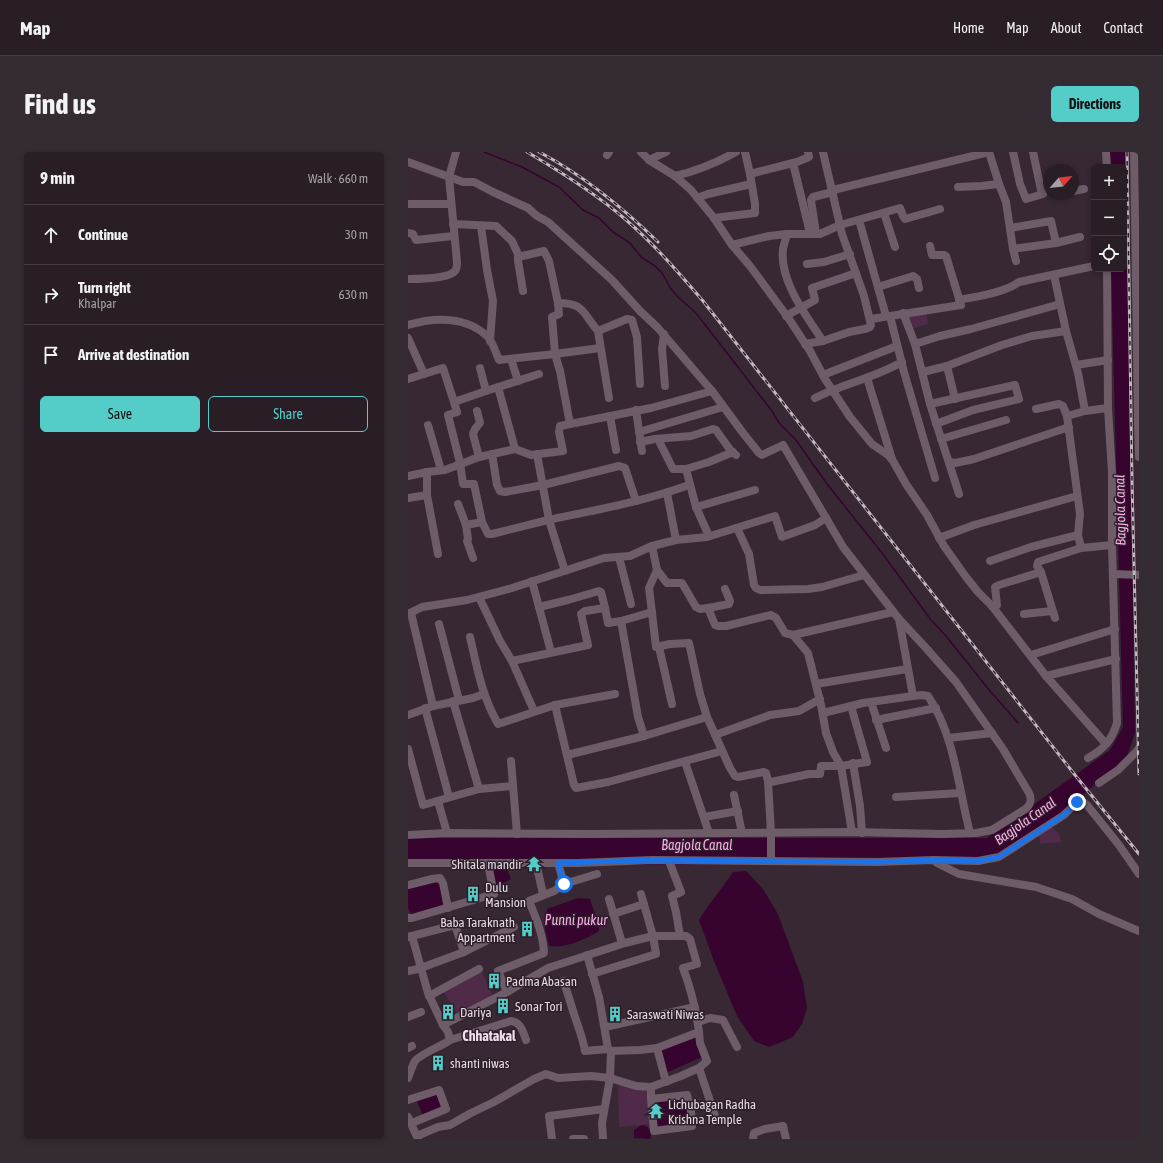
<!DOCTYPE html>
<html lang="en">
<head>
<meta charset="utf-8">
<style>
	body { margin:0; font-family:"Asap Condensed",sans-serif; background:#352b32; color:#f1f3f6 }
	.controls { position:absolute; right:12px; top:12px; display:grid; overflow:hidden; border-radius:6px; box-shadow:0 2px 6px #0003 }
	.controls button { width:36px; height:36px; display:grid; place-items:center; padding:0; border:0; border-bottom:1px solid #453c43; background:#291e26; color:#f1f3f6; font:20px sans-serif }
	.compass { position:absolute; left:635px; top:12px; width:36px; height:36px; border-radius:50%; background:#291e26; box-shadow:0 2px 6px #0003; rotate:62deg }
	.stop { position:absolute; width:12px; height:12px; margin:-9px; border:3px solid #1a73e8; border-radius:50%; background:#fff }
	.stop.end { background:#1a73e8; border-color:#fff; box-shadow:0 1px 4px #0008 }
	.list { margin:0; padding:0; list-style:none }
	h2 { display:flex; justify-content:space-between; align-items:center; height:52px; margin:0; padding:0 16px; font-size:17px }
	h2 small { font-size:13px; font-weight:400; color:#a5a2a7 }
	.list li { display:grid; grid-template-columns:26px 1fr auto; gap:12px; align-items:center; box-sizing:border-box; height:60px; padding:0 16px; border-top:1px solid #453c43 }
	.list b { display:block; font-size:15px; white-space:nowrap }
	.list p { margin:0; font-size:13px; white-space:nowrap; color:#a5a2a7 }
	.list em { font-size:13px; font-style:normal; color:#a5a2a7 }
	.actions { display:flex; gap:8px; padding:12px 16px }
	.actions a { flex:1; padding:9px 0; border:1px solid #54cdc8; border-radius:6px; text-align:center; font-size:14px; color:#54cdc8 }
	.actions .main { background:#54cdc8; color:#111 }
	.icon { flex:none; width:22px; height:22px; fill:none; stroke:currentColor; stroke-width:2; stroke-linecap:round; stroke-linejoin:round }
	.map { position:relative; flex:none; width:731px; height:987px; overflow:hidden; border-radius:6px }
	header { display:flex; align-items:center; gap:24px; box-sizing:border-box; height:56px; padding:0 20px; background:#291e26; border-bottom:1px solid #453c43 }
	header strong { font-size:19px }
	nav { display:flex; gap:22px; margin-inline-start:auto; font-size:14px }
	.intro { display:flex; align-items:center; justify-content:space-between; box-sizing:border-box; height:96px; padding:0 24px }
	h1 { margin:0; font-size:28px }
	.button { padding:10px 18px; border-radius:6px; background:#54cdc8; color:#111; font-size:14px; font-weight:700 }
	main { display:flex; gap:24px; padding:0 24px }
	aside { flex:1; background:#291e26; border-radius:6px; box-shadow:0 2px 6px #0003 }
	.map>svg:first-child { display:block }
	.green { fill:#502a49 }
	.water { fill:#37032f }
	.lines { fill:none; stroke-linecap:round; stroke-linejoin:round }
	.stream { stroke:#37032f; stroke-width:1.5 }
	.minor { stroke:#6e5c69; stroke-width:8 }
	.rail-casing { stroke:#c3b8c0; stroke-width:3 }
	.rail { stroke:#2d1e29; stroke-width:1.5; stroke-dasharray:4.5; stroke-linecap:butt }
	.route { stroke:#1a73e8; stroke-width:5 }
	.labels { text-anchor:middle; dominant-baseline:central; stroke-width:3; stroke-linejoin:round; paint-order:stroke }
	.poi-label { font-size:13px; fill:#e4dae2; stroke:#2d1e29; text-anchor:start }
	.water-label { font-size:14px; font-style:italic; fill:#feaaec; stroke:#2d1e29 }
	.neighbourhood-label { font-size:14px; font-weight:bold; fill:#f1ddec; stroke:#2d1e29 }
</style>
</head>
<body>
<header>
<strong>Map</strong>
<nav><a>Home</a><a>Map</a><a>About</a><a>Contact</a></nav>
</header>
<div class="intro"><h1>Find us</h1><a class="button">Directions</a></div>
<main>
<aside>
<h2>9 min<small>Walk · 660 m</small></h2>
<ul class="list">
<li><svg class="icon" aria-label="ahead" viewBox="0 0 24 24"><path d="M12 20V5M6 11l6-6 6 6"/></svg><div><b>Continue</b></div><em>30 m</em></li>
<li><svg class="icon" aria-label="right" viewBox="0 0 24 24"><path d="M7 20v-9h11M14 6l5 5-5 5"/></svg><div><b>Turn right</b><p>Khalpar</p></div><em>630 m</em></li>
<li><svg class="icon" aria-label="arrive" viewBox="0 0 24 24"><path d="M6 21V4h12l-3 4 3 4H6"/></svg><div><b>Arrive at destination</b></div></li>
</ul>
<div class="actions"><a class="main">Save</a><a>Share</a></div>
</aside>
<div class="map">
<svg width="731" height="987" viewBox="0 0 731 987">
	<rect width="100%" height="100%" fill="#372833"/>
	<g class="green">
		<polygon points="518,160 520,172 500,178 497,162"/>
		<path d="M 643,675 C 649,678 652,683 653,690 L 632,692 L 631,682 Z"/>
		<polygon points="73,818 85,844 50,862 34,838"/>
		<polygon points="211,932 242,936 244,972 211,975 210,943"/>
	</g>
	<g class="water">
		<polygon points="700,0 718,0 727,581 718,607 611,695 580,710 258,713 0,710 0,686 579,686 702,598 715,575 703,117 716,117 716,15 700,15"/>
		<polygon points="98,715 103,727 86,736 84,716"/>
		<path d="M 338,719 L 355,737 L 370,762 L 395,830 L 399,856 L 394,872 L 385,885 L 361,895 L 346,889 L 329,864 L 306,809 L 291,768 C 301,751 314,737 325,720 Z"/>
		<polygon points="31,727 37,752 4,764 0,756 0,735"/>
		<path d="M 170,746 L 182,747 L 191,774 L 191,779 C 178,787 156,797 141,794 L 137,777 L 139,757 Z"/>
		<polygon points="288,885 294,905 258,921 251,897"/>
		<polygon points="30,940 35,956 15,964 8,947"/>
		<polygon points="277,945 282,972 247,978 247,963 251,962 250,949"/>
		<path d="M 234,973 C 241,974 245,980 242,987 L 226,986 L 226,978 Z"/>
	</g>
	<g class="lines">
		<polyline class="stream" points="76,0 114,15 151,35 175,58 191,66 205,80 222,91 233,105 247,114 254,121 263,137 271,146 288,161 364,259 371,271 388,288 419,332 474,401 523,468 538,484 582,539 610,571"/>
		<g class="minor">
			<polyline points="233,0 241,8 267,24 283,38 306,66 324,93 342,114 381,167 402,199 417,227 442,265 464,292 480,303 485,309 498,332 519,363 536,394 558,425 570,440 584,454 638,524 698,592"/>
			<polyline points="337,0 342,22 389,10 401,5 400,0"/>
			<polyline points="581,0 591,32 598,50 605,97 608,109"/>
			<polyline points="605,0 612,32 618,47 635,42 633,38 625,0"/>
			<polyline points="698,0 699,15"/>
			<polyline points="726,0 730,272"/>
			<polyline points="199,3 201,0"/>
			<polyline points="241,8 258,0"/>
			<polyline points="0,10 55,30 66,30 85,40 120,56 129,64 140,70 204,128 232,159 250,176 304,239 335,281 351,301 354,303 375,293 418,366 407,373 374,385 367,364 299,385 268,388 244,394 222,404 196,406 104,436 59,448 14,455 0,462"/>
			<polyline points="385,11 402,81"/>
			<path d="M 267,24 C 289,19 308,11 328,0"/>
			<polyline points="550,35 573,34 591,32"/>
			<polyline points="425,38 581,0"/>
			<polyline points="665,39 676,37"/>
			<polyline points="289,46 300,42 343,32"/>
			<polyline points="0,52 42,52"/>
			<polyline points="476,61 487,95"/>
			<polyline points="306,66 347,61 347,52 342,22"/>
			<polyline points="451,68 478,164"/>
			<polyline points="45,72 88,74 104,89 110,102 110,109 115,139"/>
			<polyline points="73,74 79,118 85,149 82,189"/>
			<polyline points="602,76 643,69 648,91 672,85"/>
			<polyline points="0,81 5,82 8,88 45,84"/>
			<polyline points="408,81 403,48 405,45 425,40"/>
			<path d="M 379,82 C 378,86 376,92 375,97 C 371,128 398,164 415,189"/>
			<polyline points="324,93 361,84 379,82 412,82 432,73 492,56 495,64 497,67 532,57"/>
			<polyline points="605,97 648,91"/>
			<path d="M 110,105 L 136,99 L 141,109 L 150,151 C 177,151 174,161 190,179 L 219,167 L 224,168 L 229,185 L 232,232"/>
			<polyline points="399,112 416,110 442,102"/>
			<polyline points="646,123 658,179 670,221 677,259"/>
			<path d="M 0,127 C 11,127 40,127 47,119 C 49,117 49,113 49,110 L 41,25 L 48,0"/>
			<polyline points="470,135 505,124 509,127 511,136"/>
			<path d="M 551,148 C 571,144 595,141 611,130 L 686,114"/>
			<polyline points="150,151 151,162 144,165 147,202 192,196"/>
			<polyline points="495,161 507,192 522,252 551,342"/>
			<polyline points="378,164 407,148 404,136 448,121"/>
			<polyline points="482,164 496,220 527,326"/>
			<polyline points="463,167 553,153 538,104 536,103 524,103 522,94"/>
			<path d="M 0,173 C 26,165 59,164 80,185 C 85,191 88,201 91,208 L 147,202 L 152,219 L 162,272"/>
			<polyline points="190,179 201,246"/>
			<polyline points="256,182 254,197 257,234"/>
			<polyline points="0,186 16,222"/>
			<polyline points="397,192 415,189 441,180 457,177 462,175 463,173 456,144 434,82 415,0"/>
			<polyline points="507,192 532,184 563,177 652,152"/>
			<polyline points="103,207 110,229"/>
			<polyline points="668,213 700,208"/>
			<polyline points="539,214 594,193 624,184 658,179"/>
			<polyline points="72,216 78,239 131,222"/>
			<polyline points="515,220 539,214 547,247"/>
			<polyline points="415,223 489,194"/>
			<polyline points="459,226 484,307"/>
			<polyline points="0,227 35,216 46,250 78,239"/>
			<polyline points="90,235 107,297"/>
			<path d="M 407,246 C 435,232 466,226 494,210"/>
			<path d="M 46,250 L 49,260 L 40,263 L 52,311 L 55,332 L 66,332 L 74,370 L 80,382 L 84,382 C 104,377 124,372 144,367 C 190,358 237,349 281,333"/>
			<polyline points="522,252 607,233 611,247 565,258 528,272"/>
			<polyline points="628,257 651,252 655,254 659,264 672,362 670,383 673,396"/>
			<polyline points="228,258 234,299"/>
			<polyline points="69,259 72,271 67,277 65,282 71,305"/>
			<polyline points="202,264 208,298"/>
			<polyline points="659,264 677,259 700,256"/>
			<polyline points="731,272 730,272 731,305"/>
			<polyline points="20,273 33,318"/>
			<polyline points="231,280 315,255"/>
			<polyline points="250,287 265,317 278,317 288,355 301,384"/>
			<polyline points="533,287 598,268"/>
			<polyline points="232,290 247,287 283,284 305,277 308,278 323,299 328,303"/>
			<polyline points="84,302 89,333 92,339 97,340 135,333 211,314 217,316 228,349"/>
			<polyline points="129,302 141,368 157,419"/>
			<polyline points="541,310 547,311 566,307 661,275"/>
			<polyline points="278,317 301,310 325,300"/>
			<polyline points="19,320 19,343 30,402"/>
			<polyline points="0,324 19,320 37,318 71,305 107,297 123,303 155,299 151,280 152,274 243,256 304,239"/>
			<polyline points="259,341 268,388"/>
			<polyline points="0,346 19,343"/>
			<polyline points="50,352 58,373 74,370"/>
			<polyline points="288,355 347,338"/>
			<polyline points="58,373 60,387 59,389 65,406"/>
			<polyline points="329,376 341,402 346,433 348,436 352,438 400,437 414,435 456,423"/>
			<polyline points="531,386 566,373 669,344"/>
			<polyline points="244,394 249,418 241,436 248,495 262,492 281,491 292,542 299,565 322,616 327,624 330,625 356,620 358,621 360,629 363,630 401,622 412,622 413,614 433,614 459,610 443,554"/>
			<polyline points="211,405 223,452"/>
			<polyline points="582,409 623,395 670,383"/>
			<polyline points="249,418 259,431 274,431 288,455 292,457 300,456 307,473 310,474 318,474 363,463 368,466 377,481 385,483 400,501 413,553 418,581 425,600 433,614 444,680"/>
			<polyline points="706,422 731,423"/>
			<polyline points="124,429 143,500"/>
			<polyline points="71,445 92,489 104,509 126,559"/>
			<polyline points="584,454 589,453 587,435 591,433 633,420"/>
			<polyline points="131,455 160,448 191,439 193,440 197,456"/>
			<polyline points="300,456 321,452 322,449 317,437"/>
			<polyline points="3,461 25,554"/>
			<polyline points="616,462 644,459"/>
			<polyline points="647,466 633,420 629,414 630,410 673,396 704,393"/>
			<path d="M 491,467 L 505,544 L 514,543 L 520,544 C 547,584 550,635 562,681"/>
			<polyline points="213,469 230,565 236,584"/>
			<polyline points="31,472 51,548"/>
			<polyline points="385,483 485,460"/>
			<path d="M 62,485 C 69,516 74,544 90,572 L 147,553 L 207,542"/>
			<polyline points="251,495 264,552"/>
			<polyline points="623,503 707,477"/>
			<polyline points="104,509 180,493 173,462 177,459 197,456 200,471 213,469 244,460"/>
			<polyline points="638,524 708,507"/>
			<polyline points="408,532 499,517"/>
			<polyline points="45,549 71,637"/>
			<polyline points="463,550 478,596"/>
			<polyline points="147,553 166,633 168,636 200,630 314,599"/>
			<polyline points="17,556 41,645"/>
			<polyline points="415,561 455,551 505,544"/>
			<polyline points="0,563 25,554 65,546 76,542"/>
			<polyline points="468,568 528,556"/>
			<polyline points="307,583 362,563 391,559 412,547"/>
			<polyline points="541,586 584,581"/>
			<polyline points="0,597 15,653 71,637 104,634"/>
			<polyline points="159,603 236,584 299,565"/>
			<path d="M 680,606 C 696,597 704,588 709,571 L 704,393 L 704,321 L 700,256 L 699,117"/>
			<polyline points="103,609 109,682"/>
			<polyline points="277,610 301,681"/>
			<polyline points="445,611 452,654 454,681"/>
			<polyline points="360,629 363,681 363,709"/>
			<polyline points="691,631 710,618 729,599 731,596"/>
			<polyline points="326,643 334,681"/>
			<polyline points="488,645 552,641"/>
			<polyline points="30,649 39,681"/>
			<polyline points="296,665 330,659"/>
			<path d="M 0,683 L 39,681 L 181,682 L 444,680 L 534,682 L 568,681 L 584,678 L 619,656 C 623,651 624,647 621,641 L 595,597 L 548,530 L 518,496 L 491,467 L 435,395 L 418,366"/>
			<polyline points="0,711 170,711 244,708 469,710 525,708 570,709 591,705 656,663 669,650 674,649 679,653 711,693 731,722"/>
			<polyline points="128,711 135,742"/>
			<polyline points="150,711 156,732"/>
			<polyline points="529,711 551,722 628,735 664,747 691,762 731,779"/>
			<polyline points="0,733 24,727 32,726 35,731 40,756"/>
			<polyline points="201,747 214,791"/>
			<polyline points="205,762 236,752"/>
			<polyline points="0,766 4,766 86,742 81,717"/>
			<polyline points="4,784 20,841 35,873 99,840 140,816 217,791 245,784 233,742"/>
			<polyline points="0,785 47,773 56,800 10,817 0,819"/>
			<polyline points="56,800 106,775"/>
			<polyline points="179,803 191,845 200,897 203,899 202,926 194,971 195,987"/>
			<polyline points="184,822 248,802 245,784 272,784"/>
			<path d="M 155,829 C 160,841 163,853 167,865 C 171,877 175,887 177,899 L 200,897"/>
			<path d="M 99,840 L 90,819 L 136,801 C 135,782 128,766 121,749 L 146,739 L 156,732 L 189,722"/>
			<polyline points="21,844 71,817"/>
			<polyline points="0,865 13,860"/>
			<polyline points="290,870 302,866 315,868 329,895"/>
			<polyline points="197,875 287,855"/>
			<path d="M 42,888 L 103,869 C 113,870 115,880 118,888"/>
			<polyline points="0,896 4,894"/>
			<polyline points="249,896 258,930"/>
			<path d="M 203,899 L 232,898 L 249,896 L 291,880 C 288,858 283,837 275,816 L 289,812 L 282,787 L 278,784 L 272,784 L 268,760 L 264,744 L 273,740 L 261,709"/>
			<polyline points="291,916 307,964"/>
			<path d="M 0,926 C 2,921 4,914 7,909 C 12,902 34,894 42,888 L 40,880 L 35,873"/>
			<polyline points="243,947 279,943 283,959 284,974 246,979 243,947 243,935"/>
			<polyline points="0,948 31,938 38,957 4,971"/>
			<polyline points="0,965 10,987"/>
			<polyline points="9,984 30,975 42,973 63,961 86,950 126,927 138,922 150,926 183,924 202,926 228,934 243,935 273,924 291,916 299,909 292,891 291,880"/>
			<polyline points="144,987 141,964 196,957"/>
			<polyline points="165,987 176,987"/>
			<polyline points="345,987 346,981 357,977 375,974 378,987"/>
		</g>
		<g class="rail-casing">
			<g id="rail">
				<path d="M 119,0 C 153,20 187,41 217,67 C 246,92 271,121 295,149 L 667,623 L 731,702"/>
				<path d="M 131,0 C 175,23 214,55 250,90"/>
				<polyline points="719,0 724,330 731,622"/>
			</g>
		</g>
		<use href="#rail" class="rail"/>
	</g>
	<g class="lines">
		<polyline class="route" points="156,732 150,711 244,708 469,710 525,708 570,709 591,705 656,663 669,650"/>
	</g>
	<defs>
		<g id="temple-bare" transform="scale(1.2)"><path d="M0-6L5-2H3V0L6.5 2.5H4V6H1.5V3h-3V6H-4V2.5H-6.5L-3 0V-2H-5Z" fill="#54cdc8" stroke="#2d1e29" stroke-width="2.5" paint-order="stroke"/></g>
		<g id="building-bare" transform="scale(1.2)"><path d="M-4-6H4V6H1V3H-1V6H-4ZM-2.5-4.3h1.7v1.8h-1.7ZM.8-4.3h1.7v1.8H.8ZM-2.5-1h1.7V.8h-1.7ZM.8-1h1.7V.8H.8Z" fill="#54cdc8" stroke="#2d1e29" stroke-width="2.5" paint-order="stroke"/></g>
	</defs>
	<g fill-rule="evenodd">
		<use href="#temple-bare" x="126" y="712"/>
		<use href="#building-bare" x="65" y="742"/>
		<use href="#building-bare" x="119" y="777"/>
		<use href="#building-bare" x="86" y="829"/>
		<use href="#building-bare" x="95" y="854"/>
		<use href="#building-bare" x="40" y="860"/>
		<use href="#building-bare" x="207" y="862"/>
		<use href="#building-bare" x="30" y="911"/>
		<use href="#temple-bare" x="248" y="959"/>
	</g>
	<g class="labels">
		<g class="poi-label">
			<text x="114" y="712" text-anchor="end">Shitala mandir</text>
			<text x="77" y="735">Dulu<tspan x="77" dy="15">Mansion</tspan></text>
			<text x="107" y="770" text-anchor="end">Baba Taraknath<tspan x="107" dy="15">Appartment</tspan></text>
			<text x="98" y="829">Padma Abasan</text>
			<text x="107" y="854">Sonar Tori</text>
			<text x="52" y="860">Dariya</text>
			<text x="219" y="862">Saraswati Niwas</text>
			<text x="42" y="911">shanti niwas</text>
			<text x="260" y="952">Lichubagan Radha<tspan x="260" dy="15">Krishna Temple</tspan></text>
		</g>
		<g class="water-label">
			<text transform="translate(712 358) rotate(-91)">Bagjola Canal</text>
			<text transform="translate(617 669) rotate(-35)">Bagjola Canal</text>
			<text x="289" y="693">Bagjola Canal</text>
			<text x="168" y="768">Punni pukur</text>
		</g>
		<g class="neighbourhood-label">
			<text x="81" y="884">Chhatakal</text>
		</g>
	</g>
</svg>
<div class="controls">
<button>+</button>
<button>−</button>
<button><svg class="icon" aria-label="locate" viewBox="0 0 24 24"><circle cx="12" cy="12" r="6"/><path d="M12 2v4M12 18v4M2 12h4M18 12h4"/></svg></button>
</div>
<svg class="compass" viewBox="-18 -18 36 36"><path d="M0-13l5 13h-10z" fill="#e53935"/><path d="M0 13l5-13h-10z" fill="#a5a2a7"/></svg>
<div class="stop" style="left:156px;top:732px"></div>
<div class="stop end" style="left:669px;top:650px"></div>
</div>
</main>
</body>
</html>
